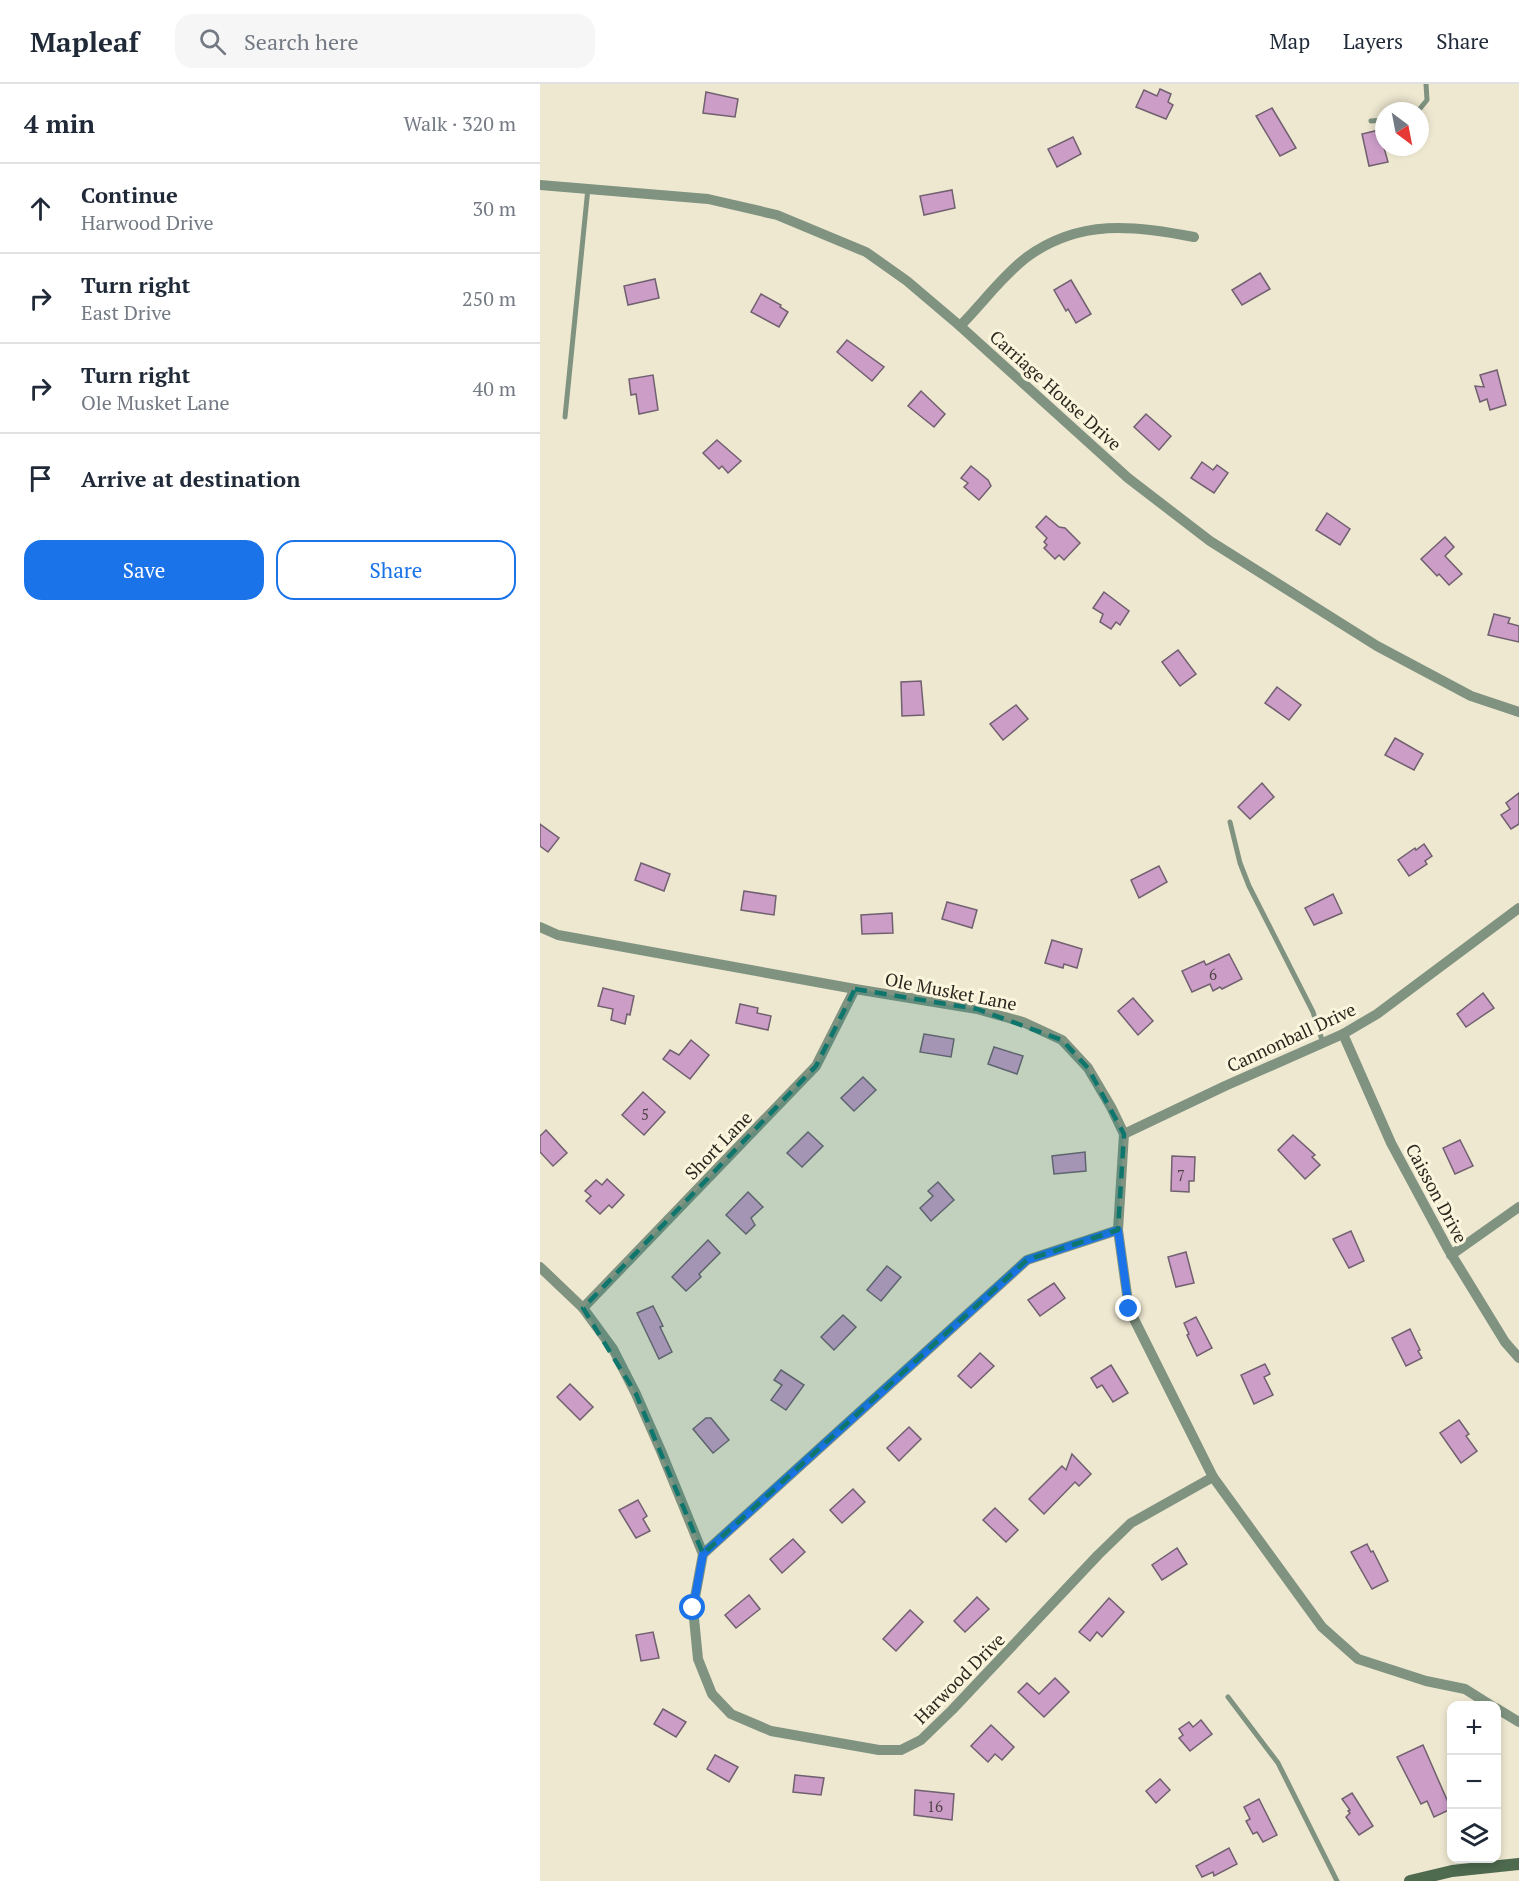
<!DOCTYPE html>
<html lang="en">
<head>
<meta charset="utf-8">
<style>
	body { margin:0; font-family:"PT Serif",serif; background:#f6f6f7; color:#1f2937 }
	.controls { position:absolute; right:18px; bottom:18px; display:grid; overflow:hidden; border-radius:12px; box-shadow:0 3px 9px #0003 }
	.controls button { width:54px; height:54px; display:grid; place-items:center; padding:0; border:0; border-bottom:2px solid #e0e1e3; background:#fff; color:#1f2937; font:30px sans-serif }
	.compass { position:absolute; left:835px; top:18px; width:54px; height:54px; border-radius:50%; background:#fff; box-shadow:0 3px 9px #0003; rotate:148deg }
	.stop { position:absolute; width:18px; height:18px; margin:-14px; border:4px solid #1a73e8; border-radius:50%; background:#fff }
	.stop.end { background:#1a73e8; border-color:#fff; box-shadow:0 2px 6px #0008 }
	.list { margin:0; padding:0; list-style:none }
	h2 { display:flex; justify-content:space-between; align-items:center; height:78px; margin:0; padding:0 24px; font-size:26px }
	h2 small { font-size:20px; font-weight:400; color:#747a83 }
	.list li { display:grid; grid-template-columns:39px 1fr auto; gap:18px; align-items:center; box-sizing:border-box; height:90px; padding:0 24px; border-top:2px solid #e0e1e3 }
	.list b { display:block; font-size:22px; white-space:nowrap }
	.list p { margin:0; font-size:20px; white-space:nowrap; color:#747a83 }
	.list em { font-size:20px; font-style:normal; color:#747a83 }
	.actions { display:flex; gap:12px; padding:18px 24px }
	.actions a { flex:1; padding:14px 0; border:2px solid #1a73e8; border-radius:18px; text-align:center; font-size:21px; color:#1a73e8 }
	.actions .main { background:#1a73e8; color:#fff }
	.icon { flex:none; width:33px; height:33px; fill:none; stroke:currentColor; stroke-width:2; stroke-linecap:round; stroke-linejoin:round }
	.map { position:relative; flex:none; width:979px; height:1797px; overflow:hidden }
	header { display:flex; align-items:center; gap:36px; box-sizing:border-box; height:84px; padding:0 30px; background:#fff; border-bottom:2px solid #e0e1e3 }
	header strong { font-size:28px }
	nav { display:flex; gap:33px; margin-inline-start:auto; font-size:21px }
	.search { width:420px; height:54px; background:#f6f6f7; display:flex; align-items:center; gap:15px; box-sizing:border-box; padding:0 21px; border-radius:18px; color:#747a83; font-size:22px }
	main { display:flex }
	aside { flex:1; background:#fff }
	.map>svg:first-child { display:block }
	.building { fill:#cb9dc7; stroke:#71606f; stroke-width:1.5 }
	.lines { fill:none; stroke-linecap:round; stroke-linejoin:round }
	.lane { stroke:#7f9380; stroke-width:5 }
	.street { stroke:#7f9380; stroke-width:10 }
	.secondary { stroke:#4e6a4f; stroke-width:12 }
	.route { stroke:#1a73e8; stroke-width:8 }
	.marked { fill:#0f766e; fill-opacity:0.2; stroke:#0f766e; stroke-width:4.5; stroke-dasharray:12 8; stroke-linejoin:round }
	.labels { text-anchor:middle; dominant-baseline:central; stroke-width:6; stroke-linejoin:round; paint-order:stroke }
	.number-label { font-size:15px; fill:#524448 }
	.street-label { font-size:18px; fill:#2a271e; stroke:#fcf5de }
</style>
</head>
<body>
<header>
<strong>Mapleaf</strong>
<div class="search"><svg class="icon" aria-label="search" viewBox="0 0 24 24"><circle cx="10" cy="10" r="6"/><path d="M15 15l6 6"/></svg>Search here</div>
<nav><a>Map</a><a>Layers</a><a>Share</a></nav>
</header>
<main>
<aside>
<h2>4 min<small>Walk · 320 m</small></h2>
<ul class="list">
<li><svg class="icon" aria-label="ahead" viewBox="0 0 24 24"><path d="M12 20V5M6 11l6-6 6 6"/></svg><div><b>Continue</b><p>Harwood Drive</p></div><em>30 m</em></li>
<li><svg class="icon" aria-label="right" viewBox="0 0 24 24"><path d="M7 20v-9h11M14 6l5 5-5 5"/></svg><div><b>Turn right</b><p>East Drive</p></div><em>250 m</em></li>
<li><svg class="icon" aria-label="right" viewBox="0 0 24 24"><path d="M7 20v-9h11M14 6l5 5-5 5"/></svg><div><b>Turn right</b><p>Ole Musket Lane</p></div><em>40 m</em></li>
<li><svg class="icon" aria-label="arrive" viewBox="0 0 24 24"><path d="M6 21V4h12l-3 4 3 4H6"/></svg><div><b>Arrive at destination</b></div></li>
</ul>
<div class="actions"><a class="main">Save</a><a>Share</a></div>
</aside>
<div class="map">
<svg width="979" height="1797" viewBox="0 0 979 1797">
	<rect width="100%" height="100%" fill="#efe8d1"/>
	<g class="building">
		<polygon points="620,5 631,10 628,18 633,21 626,35 596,23 604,6 617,12"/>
		<polygon points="166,8 198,15 195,33 163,29"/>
		<polygon points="732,24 756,64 740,72 716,32"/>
		<polygon points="839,46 848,78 829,82 822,50"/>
		<polygon points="533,53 541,70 517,83 508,65"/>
		<polygon points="412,106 415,124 384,131 380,112"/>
		<polygon points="720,189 730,205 702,221 692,206"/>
		<polygon points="115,195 119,214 88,221 84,202"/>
		<polygon points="531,196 551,230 536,239 528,225 526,227 514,206"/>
		<polygon points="221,210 241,221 240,223 248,228 239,243 211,228"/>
		<polygon points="307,256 344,283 332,297 297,268"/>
		<polygon points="957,286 966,321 950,326 947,315 940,318 935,302 944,303 940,291"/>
		<polygon points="113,291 118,326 99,330 96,310 91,311 89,295"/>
		<polygon points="381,307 405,330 394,343 368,322"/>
		<polygon points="606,330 631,352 619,366 594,343"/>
		<polygon points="177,356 201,377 188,389 182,382 179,385 163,369"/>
		<polygon points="662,378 673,386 677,381 688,389 674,409 651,394"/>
		<polygon points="431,382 448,396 451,402 439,416 424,403 428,399 421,394"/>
		<polygon points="787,429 810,445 800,461 776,446"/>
		<polygon points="506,432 519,443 525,444 540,459 524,476 519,471 515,475 504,464 507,461 504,458 507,454 496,443"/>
		<polygon points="905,453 914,463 905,472 922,490 909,501 899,490 897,492 881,475"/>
		<polygon points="564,508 589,527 580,541 576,538 571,545 560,538 563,530 553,524"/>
		<polygon points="954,530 970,534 968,539 979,542 979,558 948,551"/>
		<polygon points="638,566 656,590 640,602 622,578"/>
		<polygon points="381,597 384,631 362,632 361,598"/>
		<polygon points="737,603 761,621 749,636 725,619"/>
		<polygon points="476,621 488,635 463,656 450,640"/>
		<polygon points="855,654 883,670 874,686 845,671"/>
		<polygon points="722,699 734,713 710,735 698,723"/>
		<polygon points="979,709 979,740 971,745 961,731 970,725 966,719"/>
		<polygon points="0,740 19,754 8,768 0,762"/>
		<polygon points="884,760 892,772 885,777 887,780 869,792 858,776 875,764 876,766"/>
		<polygon points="101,779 130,790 124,807 95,796"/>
		<polygon points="619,782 627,798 599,814 591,796"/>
		<polygon points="204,807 236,812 234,831 201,826"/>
		<polygon points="793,810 802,829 774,841 765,824"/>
		<polygon points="407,818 437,826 432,844 402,835"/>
		<polygon points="352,829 353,849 322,850 321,831"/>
		<polygon points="512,856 542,865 537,884 524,880 523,884 505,879"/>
		<polygon points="689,870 702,895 682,905 680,903 673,907 670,900 652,908 642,887 664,877 666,881"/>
		<polygon points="63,904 94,912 90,931 87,930 85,940 71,936 73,925 58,922"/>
		<polygon points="943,909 954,924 926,943 917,930"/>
		<polygon points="593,914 613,937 598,951 578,927"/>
		<polygon points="200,920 218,924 217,929 231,932 228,946 196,939"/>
		<polygon points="384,950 414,955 411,973 380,968"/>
		<polygon points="151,956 169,971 150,995 123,975 130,966 139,971"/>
		<polygon points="454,963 483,972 477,990 448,980"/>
		<polygon points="323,993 336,1006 314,1027 301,1014"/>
		<polygon points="103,1008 125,1028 104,1051 82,1031"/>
		<polygon points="6,1046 27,1069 13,1082 0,1068 0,1052"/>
		<polygon points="268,1048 283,1062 262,1083 247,1069"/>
		<polygon points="753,1051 775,1071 772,1073 780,1081 765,1095 738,1066"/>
		<polygon points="920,1056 933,1082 915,1090 903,1064"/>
		<polygon points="545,1068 546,1087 514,1090 512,1072"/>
		<polygon points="632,1072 655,1073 654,1097 649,1097 649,1108 631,1107"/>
		<polygon points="67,1095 84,1111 72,1124 69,1121 60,1130 46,1117 51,1112 45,1107 56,1096 62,1101"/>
		<polygon points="398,1098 414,1116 391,1137 380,1124 393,1112 388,1107"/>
		<polygon points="208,1108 223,1123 211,1134 215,1141 206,1150 186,1131"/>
		<polygon points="811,1147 824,1177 809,1184 793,1155"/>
		<polygon points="168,1156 180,1169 159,1190 161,1193 146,1207 132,1193"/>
		<polygon points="646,1168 654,1199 636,1203 628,1173"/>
		<polygon points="347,1182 361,1193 341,1217 327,1206"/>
		<polygon points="514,1199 525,1214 500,1232 488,1216"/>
		<polygon points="113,1222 123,1242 120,1243 132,1268 119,1275 97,1229"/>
		<polygon points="303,1231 316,1243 294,1266 281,1253"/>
		<polygon points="656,1233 672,1264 657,1272 647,1251 649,1250 644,1239"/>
		<polygon points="870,1245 880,1266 878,1267 882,1274 866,1282 852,1254"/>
		<polygon points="440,1269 454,1282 431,1304 418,1292"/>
		<polygon points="725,1280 730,1290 724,1293 733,1311 714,1320 701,1291"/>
		<polygon points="571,1281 588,1309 573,1318 562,1301 557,1304 551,1294"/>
		<polygon points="241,1286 264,1301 246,1326 231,1316 242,1301 234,1296"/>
		<polygon points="30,1300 53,1323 40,1336 17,1313"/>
		<polygon points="166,1334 171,1334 189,1356 173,1369 153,1345"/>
		<polygon points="919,1336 929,1350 926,1352 937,1367 921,1379 900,1349"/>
		<polygon points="369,1343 381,1355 359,1377 347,1364"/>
		<polygon points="532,1370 551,1390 539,1402 535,1398 504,1430 489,1415 522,1382 526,1386"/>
		<polygon points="313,1405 325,1418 302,1439 290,1426"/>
		<polygon points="98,1416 107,1432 103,1435 110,1447 96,1454 79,1426"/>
		<polygon points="455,1424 478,1446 466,1458 443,1436"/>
		<polygon points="253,1455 265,1468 242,1489 230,1475"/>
		<polygon points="827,1460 831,1468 833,1467 848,1497 832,1505 811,1468"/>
		<polygon points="637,1464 647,1480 622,1496 612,1481"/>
		<polygon points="209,1511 220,1525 196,1544 185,1531"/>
		<polygon points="437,1513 449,1525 425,1548 414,1537"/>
		<polygon points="569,1514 584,1528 562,1553 557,1548 550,1557 539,1548"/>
		<polygon points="370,1526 383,1538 356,1567 343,1555"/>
		<polygon points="113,1548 119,1574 101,1577 96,1551"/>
		<polygon points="515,1594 529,1608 504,1633 478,1608 487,1599 499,1610"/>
		<polygon points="123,1625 146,1638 136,1653 114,1640"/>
		<polygon points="661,1636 672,1650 650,1667 639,1654 643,1651 639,1645 649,1638 653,1643"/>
		<polygon points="451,1641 474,1663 462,1676 455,1670 448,1678 431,1662"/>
		<polygon points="883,1661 911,1725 894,1733 887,1717 881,1720 857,1673"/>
		<polygon points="175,1671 198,1683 189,1698 167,1685"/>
		<polygon points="255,1691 284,1694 281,1711 253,1708"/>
		<polygon points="620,1695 630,1706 616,1719 606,1707"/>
		<polygon points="375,1706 414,1710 412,1736 374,1731"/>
		<polygon points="812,1709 833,1742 819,1751 806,1733 810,1729 808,1727 810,1726 802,1715"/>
		<polygon points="719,1715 737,1751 723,1758 717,1748 713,1750 706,1737 710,1735 704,1723"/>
		<polygon points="689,1764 697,1780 674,1792 673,1788 662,1793 656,1782"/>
	</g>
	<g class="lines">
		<g class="lane">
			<polyline points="878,27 887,16 886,0"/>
			<polyline points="831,37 844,36"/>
			<polyline points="25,333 48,104"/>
			<polyline points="690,738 700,779 709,802 773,928 783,959"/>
			<polyline points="688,1613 738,1679 797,1797"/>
		</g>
		<g class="street">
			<polyline points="0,101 168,115 237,131 326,168 367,197 420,242 588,394 670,457 837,562 931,612 979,628"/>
			<path d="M 420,242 C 442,220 462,192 487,173 C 539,135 594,141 654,153"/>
			<polyline points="0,843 18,851 315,905 437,925 483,938 522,956 548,984 571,1023 584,1050 578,1146 589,1225 673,1393"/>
			<polyline points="803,950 851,1059 908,1165 965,1258 979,1274"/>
			<polyline points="584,1050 685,1002 803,950 837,930 979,824"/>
			<polyline points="911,1171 979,1123"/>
			<polyline points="0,1183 43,1224 73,1265 96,1310 121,1367 163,1470 153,1524 158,1575 172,1610 191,1630 231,1647 339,1666 361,1666 381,1656 412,1626 558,1471 591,1439 673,1393 782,1543 818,1575 886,1597 925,1605 952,1622"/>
			<polyline points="43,1224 276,982 315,905"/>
			<polyline points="163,1470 487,1176 578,1146"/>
			<polyline points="956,1624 979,1638"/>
		</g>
		<polyline class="secondary" points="870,1797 912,1787 979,1780"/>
	</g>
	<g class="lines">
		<polyline class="route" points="153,1524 163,1470 487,1176 578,1146 589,1225"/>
	</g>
	<path class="marked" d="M 315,905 L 437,925 L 522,956 L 548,984 L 584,1050 L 578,1146 L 487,1176 L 163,1470 L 96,1310 L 43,1224 L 276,982 Z"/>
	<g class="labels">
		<g class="number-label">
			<text x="673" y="890">6</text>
			<text x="105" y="1030">5</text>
			<text x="641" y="1091">7</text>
			<text x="395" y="1722">16</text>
		</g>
		<g class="street-label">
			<text transform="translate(516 306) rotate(42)">Carriage House Drive</text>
			<text transform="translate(411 907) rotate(11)">Ole Musket Lane</text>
			<text transform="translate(751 953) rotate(-25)">Cannonball Drive</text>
			<text transform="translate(178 1061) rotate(-46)">Short Lane</text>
			<text transform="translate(897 1109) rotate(62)">Caisson Drive</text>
			<text transform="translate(419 1594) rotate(-45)">Harwood Drive</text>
		</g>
	</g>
</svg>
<div class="controls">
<button>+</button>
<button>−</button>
<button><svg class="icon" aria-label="layers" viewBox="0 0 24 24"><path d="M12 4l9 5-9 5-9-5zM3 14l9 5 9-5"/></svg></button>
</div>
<svg class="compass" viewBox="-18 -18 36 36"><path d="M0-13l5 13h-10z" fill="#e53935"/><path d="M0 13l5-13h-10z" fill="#747a83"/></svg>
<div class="stop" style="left:153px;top:1524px"></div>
<div class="stop end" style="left:589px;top:1225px"></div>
</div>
</main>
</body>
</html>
